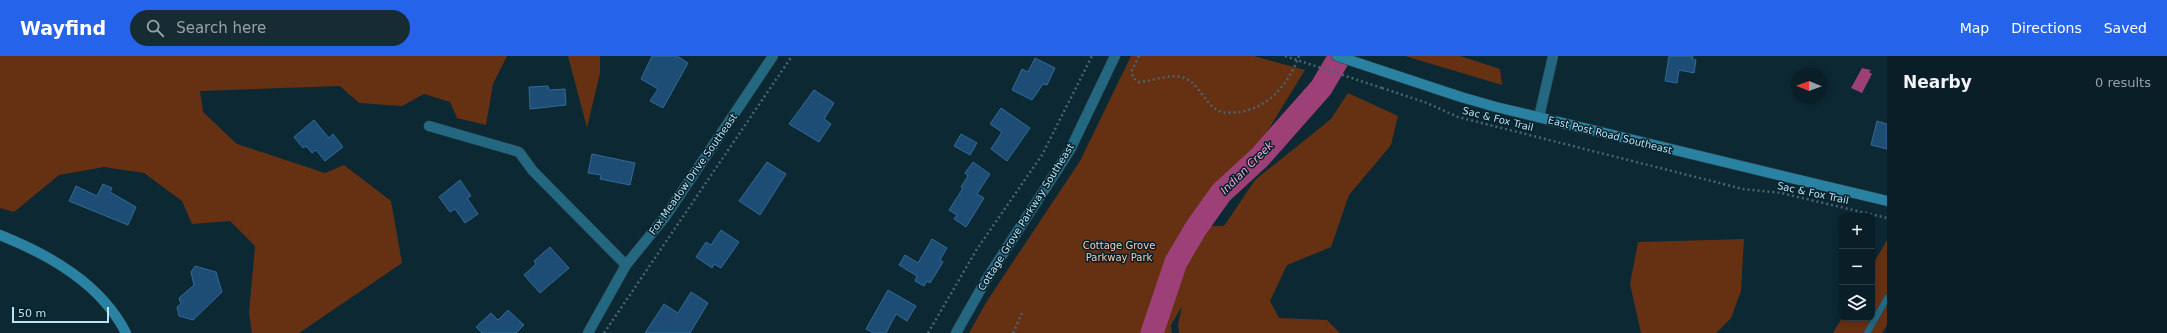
<!DOCTYPE html>
<html lang="en">
<head>
<meta charset="utf-8">
<style>
	body { margin:0; font-family:"DejaVu Sans",sans-serif; background:#172b32; color:#f1f3f6 }
	.controls { position:absolute; right:12px; bottom:12px; display:grid; overflow:hidden; border-radius:8px; box-shadow:0 2px 6px #0003 }
	.controls button { width:36px; height:36px; display:grid; place-items:center; padding:0; border:0; border-bottom:1px solid #293c43; background:#091e26; color:#f1f3f6; font:20px sans-serif }
	.compass { position:absolute; left:1791px; top:12px; width:36px; height:36px; border-radius:50%; background:#091e26; box-shadow:0 2px 6px #0003; rotate:271deg }
	.scale { position:absolute; left:12px; bottom:10px; width:97px; box-sizing:border-box; padding-left:4px; border:2px solid #bbe3f4; border-top:0; font-size:11px; line-height:14px; white-space:nowrap; color:#bbe3f4; -webkit-text-stroke:3px #031f29; paint-order:stroke }
	.list { margin:0; padding:0; list-style:none }
	h2 { display:flex; justify-content:space-between; align-items:center; height:52px; margin:0; padding:0 16px; font-size:17px }
	h2 small { font-size:13px; font-weight:400; color:#99a2a7 }
	.icon { flex:none; width:22px; height:22px; fill:none; stroke:currentColor; stroke-width:2; stroke-linecap:round; stroke-linejoin:round }
	.map { position:relative; flex:none; width:1887px; height:277px; overflow:hidden }
	header { display:flex; align-items:center; gap:24px; box-sizing:border-box; height:56px; padding:0 20px; background:#2563eb; color:#fff }
	header strong { font-size:19px }
	nav { display:flex; gap:22px; margin-inline-start:auto; font-size:14px }
	.search { width:280px; height:36px; background:#172b32; display:flex; align-items:center; gap:10px; box-sizing:border-box; padding:0 14px; border-radius:22px; color:#99a2a7; font-size:15px }
	main { display:flex }
	aside { flex:1; background:#091e26 }
	.map>svg:first-child { display:block }
	.green { fill:#663012 }
	.water { fill:#9d4077 }
	.lines { fill:none; stroke-linecap:round; stroke-linejoin:round }
	.river { stroke:#9d4077; stroke-width:23 }
	.building { fill:#1d4d74; stroke:#306a99 }
	.lane-casing { stroke:#2d434e; stroke-width:7 }
	.street-casing { stroke:#2d434e; stroke-width:11 }
	.secondary-casing { stroke:#2d434e; stroke-width:11 }
	.path { stroke:#466673; stroke-width:2.5; stroke-dasharray:2 3; stroke-linecap:butt }
	.lane { stroke:#236780; stroke-width:6 }
	.street { stroke:#236780; stroke-width:10 }
	.secondary { stroke:#2a82a2; stroke-width:10 }
	.path-bridge { stroke:#466673; stroke-width:2.5; stroke-dasharray:2 3; stroke-linecap:butt }
	.labels { text-anchor:middle; dominant-baseline:central; stroke-width:3; stroke-linejoin:round; paint-order:stroke }
	.street-label { font-size:10px; fill:#bbe3f4; stroke:#031f29 }
	.park-label { font-size:10px; fill:#fecab2; stroke:#031f29 }
	.water-label { font-size:11px; font-style:italic; fill:#f2a7cf; stroke:#031f29 }
</style>
</head>
<body>
<header>
<strong>Wayfind</strong>
<div class="search"><svg class="icon" aria-label="search" viewBox="0 0 24 24"><circle cx="10" cy="10" r="6"/><path d="M15 15l6 6"/></svg>Search here</div>
<nav><a>Map</a><a>Directions</a><a>Saved</a></nav>
</header>
<main>
<div class="map">
<svg width="1887" height="277" viewBox="0 0 1887 277">
	<rect width="100%" height="100%" fill="#0c2833"/>
	<g class="green">
		<polygon points="0,0 507,0 493,28 486,69 457,62 450,46 424,38 402,50 359,47 340,30 200,35 203,56 237,88 325,117 344,109 391,145 402,207 299,277 252,277 249,257 255,190 230,165 192,168 182,145 144,117 104,111 59,119 14,156 0,152"/>
		<polygon points="568,0 600,0 600,17 587,72"/>
		<polygon points="1131,0 1254,0 1305,14 1209,170 1224,170 1255,124 1331,63 1348,37 1398,60 1391,89 1349,139 1331,191 1287,209 1270,245 1279,262 1327,264 1340,277 1179,277 1178,269 1182,250 1171,269 1172,277 969,277 987,245 1080,105"/>
		<polygon points="1405,0 1460,0 1500,13 1502,29"/>
		<polygon points="1744,183 1741,235 1731,262 1716,277 1641,277 1630,228 1638,186"/>
		<polygon points="1887,184 1887,269 1882,277 1833,277 1842,262 1872,262 1872,210"/>
	</g>
	<polygon class="water" points="1862,12 1871,14 1869,16 1872,18 1862,37 1851,32"/>
	<g class="lines">
		<polyline class="river" points="1152,277 1176,206 1196,172 1221,137 1260,101 1321,32 1340,0"/>
	</g>
	<g class="building">
		<polygon points="652,0 677,0 688,7 663,52 650,45 658,33 641,23"/>
		<polygon points="1669,0 1693,0 1692,3 1696,4 1694,17 1679,14 1677,27 1665,25"/>
		<polygon points="1035,2 1055,12 1047,29 1043,28 1032,44 1012,34 1022,13 1028,16"/>
		<polygon points="548,30 549,34 565,33 566,49 530,53 529,31"/>
		<polygon points="814,34 834,47 824,63 831,68 819,86 789,68"/>
		<polygon points="1001,52 1030,72 1007,105 991,93 1002,76 990,68"/>
		<polygon points="314,64 329,82 333,78 343,91 325,105 316,94 312,97 306,90 303,92 294,81"/>
		<polygon points="1877,65 1887,68 1887,93 1871,89"/>
		<polygon points="961,78 977,87 970,99 954,90"/>
		<polygon points="592,98 635,107 630,129 600,123 601,119 588,117"/>
		<polygon points="767,106 786,118 760,159 739,145"/>
		<polygon points="973,106 990,118 977,138 984,142 966,171 954,163 957,159 949,154 963,132 961,131 968,120 965,117"/>
		<polygon points="460,124 471,140 467,142 478,158 465,167 455,153 450,156 439,141"/>
		<polygon points="103,128 112,132 110,136 136,151 128,169 69,145 76,130 97,140"/>
		<polygon points="721,174 739,186 721,212 714,208 712,212 696,201 706,186 711,189"/>
		<polygon points="932,183 947,192 940,204 943,206 930,227 927,225 924,230 915,225 917,220 899,209 905,199 918,207"/>
		<polygon points="550,191 569,212 540,237 524,219 536,208 534,205"/>
		<polygon points="195,210 216,216 222,236 193,264 179,260 177,251 181,248 179,242 194,229 191,216"/>
		<polygon points="888,234 916,250 907,265 896,258 886,277 874,277 866,273"/>
		<polygon points="691,236 708,247 690,277 645,277 664,248 678,257"/>
		<polygon points="508,254 524,269 516,277 482,277 476,271 491,257 498,264"/>
	</g>
	<g class="lines">
		<g class="lane-casing">
			<polyline id="lane" points="1867,277 1887,242"/>
		</g>
		<g class="street-casing">
			<g id="street">
				<polyline points="1539,61 1553,0"/>
				<polyline points="429,70 519,96 533,115 626,209"/>
				<polyline points="588,277 626,209 665,161 773,0"/>
				<polyline points="956,277 986,224 1070,94 1115,0"/>
			</g>
		</g>
		<g class="secondary-casing">
			<g id="secondary">
				<polyline points="1337,0 1461,41 1496,51 1887,145"/>
				<path d="M 0,179 C 50,199 101,228 126,277"/>
			</g>
		</g>
		<g class="path">
			<path d="M 1139,0 L 1132,14 L 1133,22 L 1139,26 C 1153,25 1168,18 1181,21 C 1200,26 1203,47 1219,55 C 1226,58 1234,56 1240,56 C 1270,51 1289,27 1299,0"/>
			<polyline points="1382,32 1427,47 1458,61 1743,133 1781,137 1887,162"/>
			<polyline points="604,277 792,0"/>
			<polyline points="928,277 977,193 1042,99 1092,0"/>
			<polyline points="1013,277 1023,255"/>
		</g>
		<use href="#lane" class="lane"/>
		<use href="#street" class="street"/>
		<use href="#secondary" class="secondary"/>
		<polyline class="path-bridge" points="1285,0 1382,32"/>
	</g>
	<g class="labels">
		<g class="street-label">
			<text transform="translate(1498 63) rotate(14)">Sac &amp; Fox Trail</text>
			<text transform="translate(1610 79) rotate(14)">East Post Road Southeast</text>
			<text transform="translate(693 118) rotate(-55)">Fox Meadow Drive Southeast</text>
			<text transform="translate(1813 137) rotate(12)">Sac &amp; Fox Trail</text>
			<text transform="translate(1026 161) rotate(-58)">Cottage Grove Parkway Southeast</text>
		</g>
		<g class="park-label">
			<text x="1119" y="189">Cottage Grove<tspan x="1119" dy="12">Parkway Park</tspan></text>
		</g>
		<g class="water-label">
			<text transform="translate(1247 112) rotate(-45)">Indian Creek</text>
		</g>
	</g>
</svg>
<div class="controls">
<button>+</button>
<button>−</button>
<button><svg class="icon" aria-label="layers" viewBox="0 0 24 24"><path d="M12 4l9 5-9 5-9-5zM3 14l9 5 9-5"/></svg></button>
</div>
<svg class="compass" viewBox="-18 -18 36 36"><path d="M0-13l5 13h-10z" fill="#e53935"/><path d="M0 13l5-13h-10z" fill="#99a2a7"/></svg>
<div class="scale">50 m</div>
</div>
<aside>
<h2>Nearby<small>0 results</small></h2>
<ul class="list">
</ul>
</aside>
</main>
</body>
</html>
